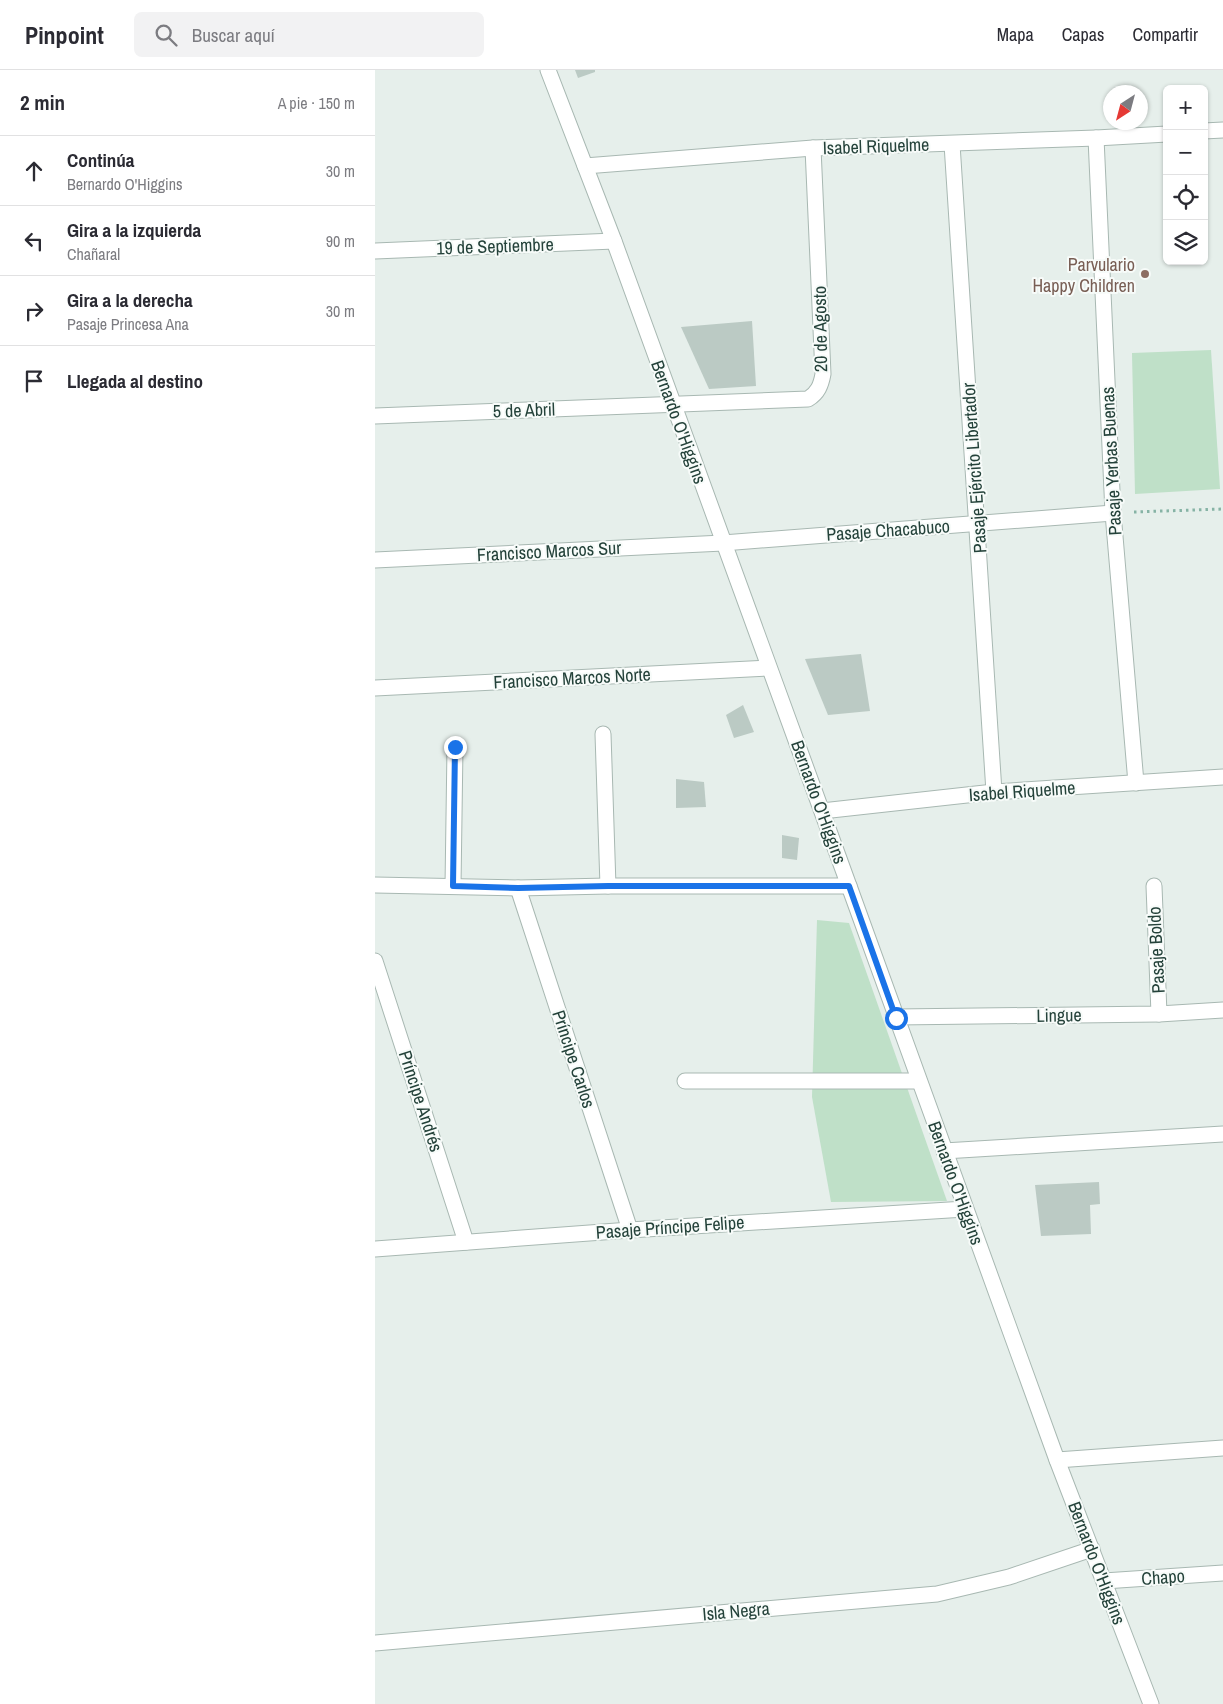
<!DOCTYPE html>
<html lang="es">
<head>
<meta charset="utf-8">
<style>
	body { margin:0; font-family:"Archivo Narrow",sans-serif; background:#f2f2f3; color:#2b2b33 }
	.controls { position:absolute; right:15px; top:15px; display:grid; overflow:hidden; border-radius:8px; box-shadow:0 1px 4px #0004 }
	.controls button { width:45px; height:45px; display:grid; place-items:center; padding:0; border:0; border-bottom:1px solid #e1e1e2; background:#fff; color:#2b2b33; font:25px sans-serif }
	.compass { position:absolute; left:728px; top:15px; width:45px; height:45px; border-radius:50%; background:#fff; box-shadow:0 1px 4px #0004; rotate:216deg }
	.stop { position:absolute; width:15px; height:15px; margin:-11px; border:4px solid #1a73e8; border-radius:50%; background:#fff }
	.stop.end { background:#1a73e8; border-color:#fff; box-shadow:0 1px 5px #0008 }
	.list { margin:0; padding:0; list-style:none }
	h2 { display:flex; justify-content:space-between; align-items:center; height:65px; margin:0; padding:0 20px; font-size:21px }
	h2 small { font-size:16px; font-weight:400; color:#7c7c81 }
	.list li { display:grid; grid-template-columns:32px 1fr auto; gap:15px; align-items:center; box-sizing:border-box; height:70px; padding:0 20px; border-top:1px solid #e1e1e2 }
	.list b { display:block; font-size:19px; white-space:nowrap }
	.list p { margin:0; font-size:16px; white-space:nowrap; color:#7c7c81 }
	.list em { font-size:16px; font-style:normal; color:#7c7c81 }
	.icon { flex:none; width:28px; height:28px; fill:none; stroke:currentColor; stroke-width:2; stroke-linecap:round; stroke-linejoin:round }
	.map { position:relative; flex:none; width:848px; height:1634px; overflow:hidden }
	header { display:flex; align-items:center; gap:30px; box-sizing:border-box; height:70px; padding:0 25px; background:#fff; border-bottom:1px solid #e1e1e2 }
	header strong { font-size:24px }
	nav { display:flex; gap:28px; margin-inline-start:auto; font-size:18px }
	.search { width:350px; height:45px; background:#f2f2f3; display:flex; align-items:center; gap:12px; box-sizing:border-box; padding:0 18px; border-radius:8px; color:#7c7c81; font-size:19px }
	main { display:flex }
	aside { flex:1; background:#fff }
	.map>svg:first-child { display:block }
	.green { fill:#bfe0c8 }
	.building { fill:#bbcac4 }
	.lines { fill:none; stroke-linecap:round; stroke-linejoin:round }
	.minor-casing { stroke:#a8b8b2; stroke-width:17 }
	.tertiary-casing { stroke:#a8b8b2; stroke-width:17 }
	.path { stroke:#86b3a5; stroke-width:3; stroke-dasharray:2.5 4; stroke-linecap:butt }
	.minor { stroke:#fff; stroke-width:15 }
	.tertiary { stroke:#fff; stroke-width:15 }
	.route { stroke:#1a73e8; stroke-width:6 }
	.education-dot { fill:#8d6e63; stroke:#f7fbf9; stroke-width:2 }
	.labels { text-anchor:middle; dominant-baseline:central; stroke-width:4; stroke-linejoin:round; paint-order:stroke }
	.street-label { font-size:18px; fill:#24423a; stroke:#f7fbf9 }
	.education-label { font-size:18px; fill:#785e54; stroke:#f7fbf9; text-anchor:end }
</style>
</head>
<body>
<header>
<strong>Pinpoint</strong>
<div class="search"><svg class="icon" aria-label="search" viewBox="0 0 24 24"><circle cx="10" cy="10" r="6"/><path d="M15 15l6 6"/></svg>Buscar aquí</div>
<nav><a>Mapa</a><a>Capas</a><a>Compartir</a></nav>
</header>
<main>
<aside>
<h2>2 min<small>A pie · 150 m</small></h2>
<ul class="list">
<li><svg class="icon" aria-label="ahead" viewBox="0 0 24 24"><path d="M12 20V5M6 11l6-6 6 6"/></svg><div><b>Continúa</b><p>Bernardo O'Higgins</p></div><em>30 m</em></li>
<li><svg class="icon" aria-label="left" viewBox="0 0 24 24"><path d="M17 20v-9H6M10 6l-5 5 5 5"/></svg><div><b>Gira a la izquierda</b><p>Chañaral</p></div><em>90 m</em></li>
<li><svg class="icon" aria-label="right" viewBox="0 0 24 24"><path d="M7 20v-9h11M14 6l5 5-5 5"/></svg><div><b>Gira a la derecha</b><p>Pasaje Princesa Ana</p></div><em>30 m</em></li>
<li><svg class="icon" aria-label="arrive" viewBox="0 0 24 24"><path d="M6 21V4h12l-3 4 3 4H6"/></svg><div><b>Llegada al destino</b></div></li>
</ul>
</aside>
<div class="map">
<svg width="848" height="1634" viewBox="0 0 848 1634">
	<rect width="100%" height="100%" fill="#e6efeb"/>
	<g class="green">
		<polygon points="836,280 845,419 760,424 757,283"/>
		<polygon points="442,850 474,853 572,1131 456,1132 437,1027"/>
	</g>
	<g class="building">
		<polygon points="200,0 220,0 220,2 203,8"/>
		<polygon points="377,251 381,316 334,319 306,257"/>
		<polygon points="486,584 495,641 453,645 430,589"/>
		<polygon points="368,635 379,662 359,668 351,645"/>
		<polygon points="301,709 329,712 331,737 301,738"/>
		<polygon points="407,765 424,768 422,790 407,788"/>
		<polygon points="724,1112 725,1134 715,1135 716,1164 666,1166 660,1115"/>
	</g>
	<g class="lines">
		<g class="minor-casing">
			<g id="minor">
				<polyline points="829,61 848,60"/>
				<polyline points="721,68 738,443 761,713"/>
				<polyline points="577,74 619,722"/>
				<polyline points="210,96 438,78 721,68 792,64"/>
				<polyline points="0,181 239,171"/>
				<path d="M 0,346 L 433,329 C 443,323 446,315 448,304 L 438,78"/>
				<polyline points="0,490 348,473 738,443"/>
				<polyline points="0,618 394,598"/>
				<polyline points="228,664 233,816"/>
				<polyline points="447,741 619,722 848,707"/>
				<polyline points="78,816 80,677"/>
				<polyline points="474,816 682,1390 776,1634"/>
				<polyline points="779,816 784,944"/>
				<polyline points="143,818 255,1160"/>
				<polyline points="0,891 91,1172"/>
				<polyline points="521,947 784,944 848,940"/>
				<polyline points="310,1011 544,1011"/>
				<polyline points="569,1081 848,1064"/>
				<polyline points="0,1179 255,1160 590,1139"/>
				<polyline points="682,1390 848,1378"/>
				<polyline points="729,1511 848,1503"/>
				<polyline points="0,1573 562,1524 634,1507 717,1479"/>
			</g>
		</g>
		<g class="tertiary-casing">
			<polyline id="tertiary" points="0,815 143,818 233,816 474,816 239,171 173,0"/>
		</g>
		<polyline class="path" points="759,442 848,439"/>
		<use href="#minor" class="minor"/>
		<use href="#tertiary" class="tertiary"/>
	</g>
	<g class="lines">
		<polyline class="route" points="80,677 78,816 143,818 233,816 474,816 521,948"/>
	</g>
	<circle class="education-dot" cx="770" cy="204" r="5"/>
	<g class="labels">
		<g class="street-label">
			<text transform="translate(501 76) rotate(-2)">Isabel Riquelme</text>
			<text transform="translate(120 176) rotate(-2)">19 de Septiembre</text>
			<text transform="translate(445 259) rotate(-91)">20 de Agosto</text>
			<text transform="translate(149 340) rotate(-2)">5 de Abril</text>
			<text transform="translate(304 352) rotate(70)">Bernardo O'Higgins</text>
			<text transform="translate(736 391) rotate(-93)">Pasaje Yerbas Buenas</text>
			<text transform="translate(599 398) rotate(-94)">Pasaje Ejército Libertador</text>
			<text transform="translate(513 460) rotate(-4)">Pasaje Chacabuco</text>
			<text transform="translate(174 481) rotate(-3)">Francisco Marcos Sur</text>
			<text transform="translate(197 608) rotate(-3)">Francisco Marcos Norte</text>
			<text transform="translate(647 721) rotate(-4)">Isabel Riquelme</text>
			<text transform="translate(444 732) rotate(70)">Bernardo O'Higgins</text>
			<text transform="translate(781 880) rotate(-93)">Pasaje Boldo</text>
			<text transform="translate(684 945) rotate(-1)">Lingue</text>
			<text transform="translate(199 989) rotate(72)">Príncipe Carlos</text>
			<text transform="translate(46 1031) rotate(72)">Príncipe Andrés</text>
			<text transform="translate(581 1113) rotate(70)">Bernardo O'Higgins</text>
			<text transform="translate(295 1157) rotate(-4)">Pasaje Príncipe Felipe</text>
			<text transform="translate(722 1493) rotate(69)">Bernardo O'Higgins</text>
			<text transform="translate(788 1507) rotate(-4)">Chapo</text>
			<text transform="translate(361 1541) rotate(-5)">Isla Negra</text>
		</g>
		<g class="education-label">
			<text x="760" y="194">Parvulario<tspan x="760" dy="21">Happy Children</tspan></text>
		</g>
	</g>
</svg>
<div class="controls">
<button>+</button>
<button>−</button>
<button><svg class="icon" aria-label="locate" viewBox="0 0 24 24"><circle cx="12" cy="12" r="6"/><path d="M12 2v4M12 18v4M2 12h4M18 12h4"/></svg></button>
<button><svg class="icon" aria-label="layers" viewBox="0 0 24 24"><path d="M12 4l9 5-9 5-9-5zM3 14l9 5 9-5"/></svg></button>
</div>
<svg class="compass" viewBox="-18 -18 36 36"><path d="M0-13l5 13h-10z" fill="#e53935"/><path d="M0 13l5-13h-10z" fill="#7c7c81"/></svg>
<div class="stop" style="left:521px;top:948px"></div>
<div class="stop end" style="left:80px;top:677px"></div>
</div>
</main>
</body>
</html>
